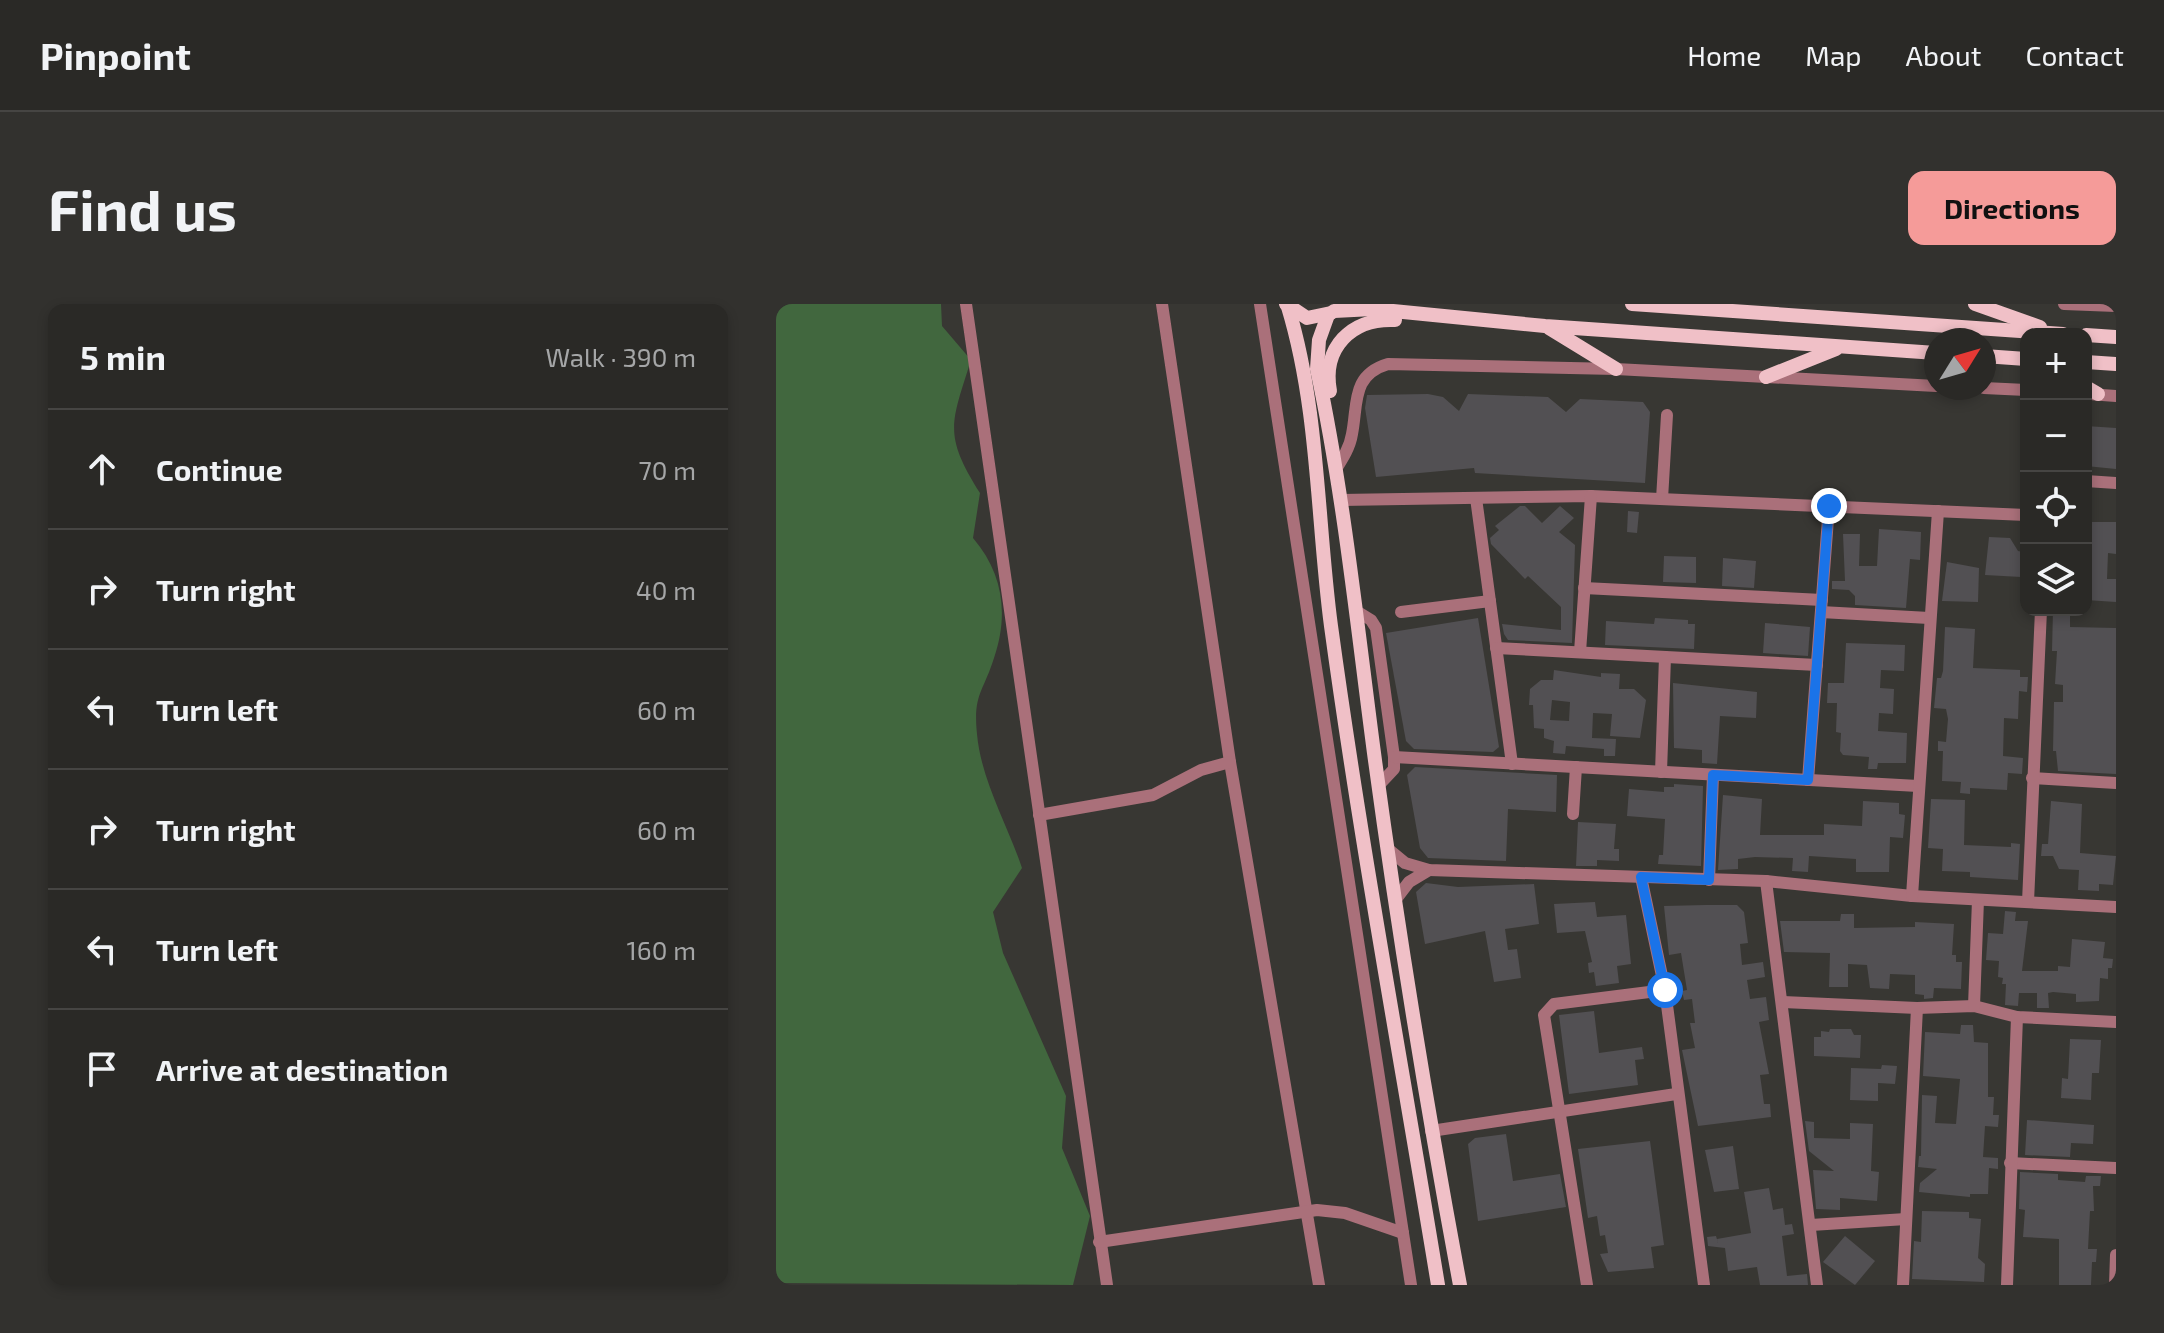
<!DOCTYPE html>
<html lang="en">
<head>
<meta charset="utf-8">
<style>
	body { margin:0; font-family:"Exo 2",sans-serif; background:#32312e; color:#f1f3f6 }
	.controls { position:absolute; right:24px; top:24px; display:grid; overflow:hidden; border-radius:16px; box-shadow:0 4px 12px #0003 }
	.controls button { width:72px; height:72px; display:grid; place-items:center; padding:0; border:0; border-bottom:2px solid #464543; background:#2a2926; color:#f1f3f6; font:40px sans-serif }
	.compass { position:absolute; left:1148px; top:24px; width:72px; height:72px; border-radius:50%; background:#2a2926; box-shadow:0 4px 12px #0003; rotate:53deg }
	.stop { position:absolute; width:24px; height:24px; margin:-18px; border:6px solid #1a73e8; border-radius:50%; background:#fff }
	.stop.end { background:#1a73e8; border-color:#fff; box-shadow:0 2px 8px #0008 }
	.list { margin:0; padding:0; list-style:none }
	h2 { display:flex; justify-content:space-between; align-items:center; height:104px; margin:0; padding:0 32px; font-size:34px }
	h2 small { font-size:26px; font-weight:400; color:#a5a6a7 }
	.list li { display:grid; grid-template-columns:52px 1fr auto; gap:24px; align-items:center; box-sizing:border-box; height:120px; padding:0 32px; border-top:2px solid #464543 }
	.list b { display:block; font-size:30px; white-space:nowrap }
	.list em { font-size:26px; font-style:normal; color:#a5a6a7 }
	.icon { flex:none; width:44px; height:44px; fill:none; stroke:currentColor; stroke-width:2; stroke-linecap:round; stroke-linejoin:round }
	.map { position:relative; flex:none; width:1340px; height:981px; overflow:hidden; border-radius:16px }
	header { display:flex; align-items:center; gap:48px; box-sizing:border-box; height:112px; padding:0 40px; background:#2a2926; border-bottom:2px solid #464543 }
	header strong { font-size:38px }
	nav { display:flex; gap:44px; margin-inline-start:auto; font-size:28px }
	.intro { display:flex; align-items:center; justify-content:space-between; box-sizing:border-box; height:192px; padding:0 48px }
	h1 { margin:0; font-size:56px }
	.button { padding:20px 36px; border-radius:16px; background:#f59b99; color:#111; font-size:28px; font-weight:700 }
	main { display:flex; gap:48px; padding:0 48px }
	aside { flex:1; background:#2a2926; border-radius:16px; box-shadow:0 4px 12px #0003 }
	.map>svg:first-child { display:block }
	.green { fill:#41673e }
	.building { fill:#525053; fill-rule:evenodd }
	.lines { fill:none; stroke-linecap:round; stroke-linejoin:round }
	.minor { stroke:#aa707a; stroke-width:12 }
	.major { stroke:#f0c0c7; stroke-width:14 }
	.route { stroke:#1a73e8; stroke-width:10 }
</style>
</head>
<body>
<header>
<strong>Pinpoint</strong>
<nav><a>Home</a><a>Map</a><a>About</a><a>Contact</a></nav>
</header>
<div class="intro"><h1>Find us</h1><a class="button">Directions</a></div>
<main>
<aside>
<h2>5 min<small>Walk · 390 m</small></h2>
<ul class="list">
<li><svg class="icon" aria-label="ahead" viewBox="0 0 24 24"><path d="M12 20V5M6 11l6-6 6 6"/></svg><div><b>Continue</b></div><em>70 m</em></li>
<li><svg class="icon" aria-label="right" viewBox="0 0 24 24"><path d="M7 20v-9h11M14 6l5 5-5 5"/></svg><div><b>Turn right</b></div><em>40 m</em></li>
<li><svg class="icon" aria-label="left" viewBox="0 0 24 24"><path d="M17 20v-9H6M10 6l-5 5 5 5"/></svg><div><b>Turn left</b></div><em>60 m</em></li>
<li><svg class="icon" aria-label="right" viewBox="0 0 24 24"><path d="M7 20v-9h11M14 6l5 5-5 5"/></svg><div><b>Turn right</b></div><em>60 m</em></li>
<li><svg class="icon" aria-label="left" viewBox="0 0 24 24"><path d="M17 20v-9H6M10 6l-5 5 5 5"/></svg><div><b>Turn left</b></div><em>160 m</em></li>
<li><svg class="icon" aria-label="arrive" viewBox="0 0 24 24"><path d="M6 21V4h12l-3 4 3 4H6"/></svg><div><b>Arrive at destination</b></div></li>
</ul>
</aside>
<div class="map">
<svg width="1340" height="981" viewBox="0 0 1340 981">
	<rect width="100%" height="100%" fill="#383733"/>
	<path class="green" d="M 0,0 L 165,0 L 166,22 L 195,56 C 175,120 167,130 204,189 L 197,234 C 227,269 233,310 218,354 C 207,389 197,390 201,430 C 205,476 232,522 246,564 L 217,608 L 227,649 L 290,792 L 286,844 L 314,912 L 297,981 L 0,979 Z"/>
	<g class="building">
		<polygon points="652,90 667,93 683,107 692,90 772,93 790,108 804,95 867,98 874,108 869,179 699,169 698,164 600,173 589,104 591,91"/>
		<polygon points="1310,122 1340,124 1340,165 1310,162"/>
		<polygon points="744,202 749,202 766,219 784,202 798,214 783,228 799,241 796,339 732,336 728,330 726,320 785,326 785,303 752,272 749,275 715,240 714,234 723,226 719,222"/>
		<polygon points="852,207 863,208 861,229 851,228"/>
		<polygon points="1310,218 1340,218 1340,250 1332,249 1331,275 1340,275 1340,298 1310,296"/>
		<polygon points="1103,225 1145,228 1144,256 1134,255 1130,304 1079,301 1079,292 1073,286 1056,285 1056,277 1069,277 1067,230 1084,230 1083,262 1101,262"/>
		<polygon points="1213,233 1234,234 1242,247 1247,248 1245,273 1209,271"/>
		<polygon points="888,252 920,253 920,279 887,278"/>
		<polygon points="947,254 980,257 978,284 946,282"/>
		<polygon points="1171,258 1203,264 1202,298 1166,297"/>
		<polygon points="1277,306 1294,306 1294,323 1340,324 1340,470 1282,467 1280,447 1277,447 1278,398 1287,398 1287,381 1279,380 1281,347 1276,347"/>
		<polygon points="702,314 723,443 717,448 638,445 630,437 610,329"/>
		<polygon points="879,314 912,316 912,320 919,320 918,345 829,341 830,317 878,320"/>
		<polygon points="989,319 1034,323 1032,352 987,349"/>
		<polygon points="1169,323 1199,325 1197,364 1244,366 1244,373 1252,373 1251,388 1243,387 1242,415 1228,414 1227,452 1247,454 1246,470 1232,469 1231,486 1194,484 1194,490 1184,489 1185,478 1166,477 1167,447 1162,447 1162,437 1170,438 1172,415 1170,405 1158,404 1161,374 1165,374 1167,367"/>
		<polygon points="1070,339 1129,341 1128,367 1105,366 1104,384 1118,385 1117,410 1103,409 1102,427 1131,429 1130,459 1102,459 1101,465 1092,465 1093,453 1067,451 1064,447 1065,429 1060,428 1061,399 1051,399 1052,379 1068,379"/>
		<path d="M 778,366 L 825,373 L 825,369 L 844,370 L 843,385 L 858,385 L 870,396 L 864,434 L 834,432 L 836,410 L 817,409 L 816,434 L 840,435 L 839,452 L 828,452 L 828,445 L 790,442 L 789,450 L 777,449 L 778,437 L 768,434 L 768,425 L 758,424 L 757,401 L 753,401 L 754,385 L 765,376 L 777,376 ZM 776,396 L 794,398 L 793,417 L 774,416 Z"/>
		<polygon points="897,379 981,388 980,414 944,412 941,460 926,459 926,446 898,444"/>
		<polygon points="639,463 781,471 780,508 732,505 730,557 652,554 644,544 631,471"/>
		<polygon points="898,480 927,482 925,562 882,560 883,551 887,551 889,515 851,512 853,485 888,488 888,483 898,483"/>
		<polygon points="947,491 986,495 984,531 1048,531 1048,520 1086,522 1087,497 1123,499 1123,510 1129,511 1127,534 1114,533 1113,568 1080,568 1080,555 1033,552 1032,568 1016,567 1017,554 979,553 962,555 962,565 942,566"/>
		<polygon points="1155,495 1189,496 1188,541 1235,543 1235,539 1244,540 1242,576 1194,573 1194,568 1166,567 1167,545 1152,544"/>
		<polygon points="1275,497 1306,500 1304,549 1340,552 1337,581 1323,580 1323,587 1302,586 1303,566 1283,565 1277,552 1265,552 1266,540 1272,540"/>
		<polygon points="802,518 840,520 838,545 843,545 843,557 821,556 821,562 800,562"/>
		<polygon points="650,579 682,583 758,580 763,620 729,625 732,646 741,645 745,674 718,678 709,627 649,640 640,588"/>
		<polygon points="819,598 821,613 850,611 855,660 841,662 843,679 820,682 818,668 813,669 812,659 816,658 809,627 781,629 778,600"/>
		<polygon points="930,601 961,601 968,608 972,639 964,640 966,661 987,658 989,673 971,676 974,695 990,693 993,716 983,718 993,770 984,771 988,800 994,800 995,813 922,822 906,746 919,744 914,719 919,719 916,695 908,696 906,687 911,686 905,649 893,651 888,602"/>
		<polygon points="1229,607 1240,608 1239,617 1252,617 1246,667 1282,667 1282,662 1294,663 1296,635 1329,638 1327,654 1337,655 1336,664 1332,664 1332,675 1324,674 1323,697 1300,698 1300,690 1277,688 1272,689 1273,704 1261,704 1261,689 1243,689 1242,702 1229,701 1230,680 1226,680 1227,674 1222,673 1223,657 1210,656 1212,629 1227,630"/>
		<polygon points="1065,610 1078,610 1078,624 1139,623 1139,618 1178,620 1176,651 1180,651 1180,658 1186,658 1185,685 1158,684 1157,694 1148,695 1148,691 1139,690 1139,671 1114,670 1113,685 1094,684 1091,661 1072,660 1072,683 1053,683 1054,649 1008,648 1004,617 1064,617"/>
		<polygon points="818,707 823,749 866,743 868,755 859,756 862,781 793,790 783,711"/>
		<polygon points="1185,721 1197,721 1198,738 1212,739 1212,793 1218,793 1217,811 1223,811 1222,823 1209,822 1207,853 1222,854 1222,865 1213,864 1212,890 1194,890 1194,893 1143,888 1144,879 1161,865 1142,863 1143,852 1145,852 1146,791 1161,792 1159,819 1180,820 1184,775 1147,772 1149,728 1184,730"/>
		<polygon points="1054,725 1075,725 1078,731 1085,731 1084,754 1038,752 1038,733 1045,733 1045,727 1053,728"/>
		<polygon points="1294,735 1325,736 1323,769 1316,769 1315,796 1285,794 1286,774 1292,775"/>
		<polygon points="1106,761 1121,762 1119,780 1102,779 1102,797 1074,796 1075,764 1105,765"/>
		<polygon points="1251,816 1318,821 1317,840 1295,839 1294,853 1249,851"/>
		<polygon points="1029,817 1038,818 1038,834 1074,835 1074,819 1097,820 1095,867 1103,868 1101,897 1064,894 1064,906 1040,905 1037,866 1058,867 1033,847"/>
		<polygon points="730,830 737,877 784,870 790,903 702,917 692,840 699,834"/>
		<polygon points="874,837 888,941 875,943 878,964 832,968 824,950 832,949 829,931 824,932 821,912 812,914 802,845"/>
		<polygon points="957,842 963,885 938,888 929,846"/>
		<polygon points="1244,868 1282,870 1282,876 1309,878 1310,872 1325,872 1324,882 1317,882 1318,907 1314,907 1312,945 1321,945 1320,958 1316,958 1315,981 1283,981 1283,935 1247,933 1249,906 1243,905"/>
		<polygon points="993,884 997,906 1007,904 1009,921 1016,920 1018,930 1006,932 1011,972 1031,970 1032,981 984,981 981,963 952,967 949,944 932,942 931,933 940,932 942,939 941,935 975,929 968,888"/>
		<polygon points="1146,907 1193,908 1193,914 1205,915 1202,954 1209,960 1208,978 1136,975 1138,937 1145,938"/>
		<polygon points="1069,932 1099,957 1079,981 1047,958"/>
	</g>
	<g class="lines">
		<g class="minor">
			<polyline points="190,0 331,981"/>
			<polyline points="386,0 454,458 543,981"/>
			<polyline points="484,0 635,981"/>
			<polyline points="1288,0 1340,2"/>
			<polyline points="1208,84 1250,86"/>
			<polyline points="1313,90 1340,92"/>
			<path d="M 560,165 C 567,154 574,143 576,130 C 582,100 575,71 612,60 L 840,65 L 1160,82"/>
			<polyline points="1310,177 1340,179"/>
			<polyline points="700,194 736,460"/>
			<polyline points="886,195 891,111"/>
			<polyline points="565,196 815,192 1250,211"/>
			<polyline points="808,284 1046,296"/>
			<polyline points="582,308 595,316 600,324 618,453 618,465 603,481"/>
			<polyline points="625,308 714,297"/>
			<polyline points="1045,308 1153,314"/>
			<polyline points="720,344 1041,361"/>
			<polyline points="804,348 815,192"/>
			<polyline points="618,453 1142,482"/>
			<polyline points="885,468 889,353"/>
			<polyline points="1256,474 1340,479"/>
			<polyline points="1032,476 1053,202"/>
			<polyline points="797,510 800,463"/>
			<polyline points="263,511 377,491 425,466 454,458"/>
			<polyline points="612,545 629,559 653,566 990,577 1136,592 1340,603"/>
			<polyline points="865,573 889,686 928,981"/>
			<polyline points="933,576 937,471"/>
			<polyline points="990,577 1041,981"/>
			<polyline points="1136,592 1162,207"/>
			<polyline points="620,595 633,578 653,566"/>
			<polyline points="1252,598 1265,306"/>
			<polyline points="1007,698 1141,704 1198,702 1241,713 1340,718"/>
			<polyline points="1198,702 1202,596"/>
			<polyline points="655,827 900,790"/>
			<polyline points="1234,859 1340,864"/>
			<polyline points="1035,921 1130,915"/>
			<polyline points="323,938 541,906 569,909 627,929"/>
			<polyline points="811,981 768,711 778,700 889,686"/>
			<polyline points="1127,981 1141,704"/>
			<polyline points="1231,981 1241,713"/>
			<polyline points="1339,981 1340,951"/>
		</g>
		<g class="major">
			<polyline points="510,0 531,14 555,9"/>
			<polyline points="856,0 1287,30"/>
			<polyline points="1199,0 1264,23"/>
			<path d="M 512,3 C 543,105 541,217 555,322 C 585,542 626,761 662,981"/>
			<polyline points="558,7 597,5 769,22 1160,49"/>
			<path d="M 552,11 L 543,36 L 541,65 C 568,192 581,320 598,449 C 622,627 651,804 684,981"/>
			<polyline points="773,24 840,65"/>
			<polyline points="1310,31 1340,33"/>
			<polyline points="1208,52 1250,55"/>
			<polyline points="1310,58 1340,60"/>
			<polyline points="990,73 1060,45"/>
			<polyline points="1310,83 1322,90"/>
			<path d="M 554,87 C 546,44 575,14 619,16"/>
		</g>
	</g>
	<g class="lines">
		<polyline class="route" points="889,686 865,573 933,576 937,471 1032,476 1053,202"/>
	</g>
</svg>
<div class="controls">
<button>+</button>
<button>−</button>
<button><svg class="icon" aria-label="locate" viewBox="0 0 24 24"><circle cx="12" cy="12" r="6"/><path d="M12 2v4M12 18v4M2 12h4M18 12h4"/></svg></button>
<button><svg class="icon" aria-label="layers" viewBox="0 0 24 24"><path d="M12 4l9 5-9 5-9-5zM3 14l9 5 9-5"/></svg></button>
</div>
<svg class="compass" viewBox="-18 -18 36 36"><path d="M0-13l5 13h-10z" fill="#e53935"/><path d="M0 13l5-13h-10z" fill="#a5a6a7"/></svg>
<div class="stop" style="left:889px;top:686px"></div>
<div class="stop end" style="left:1053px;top:202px"></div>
</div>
</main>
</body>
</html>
